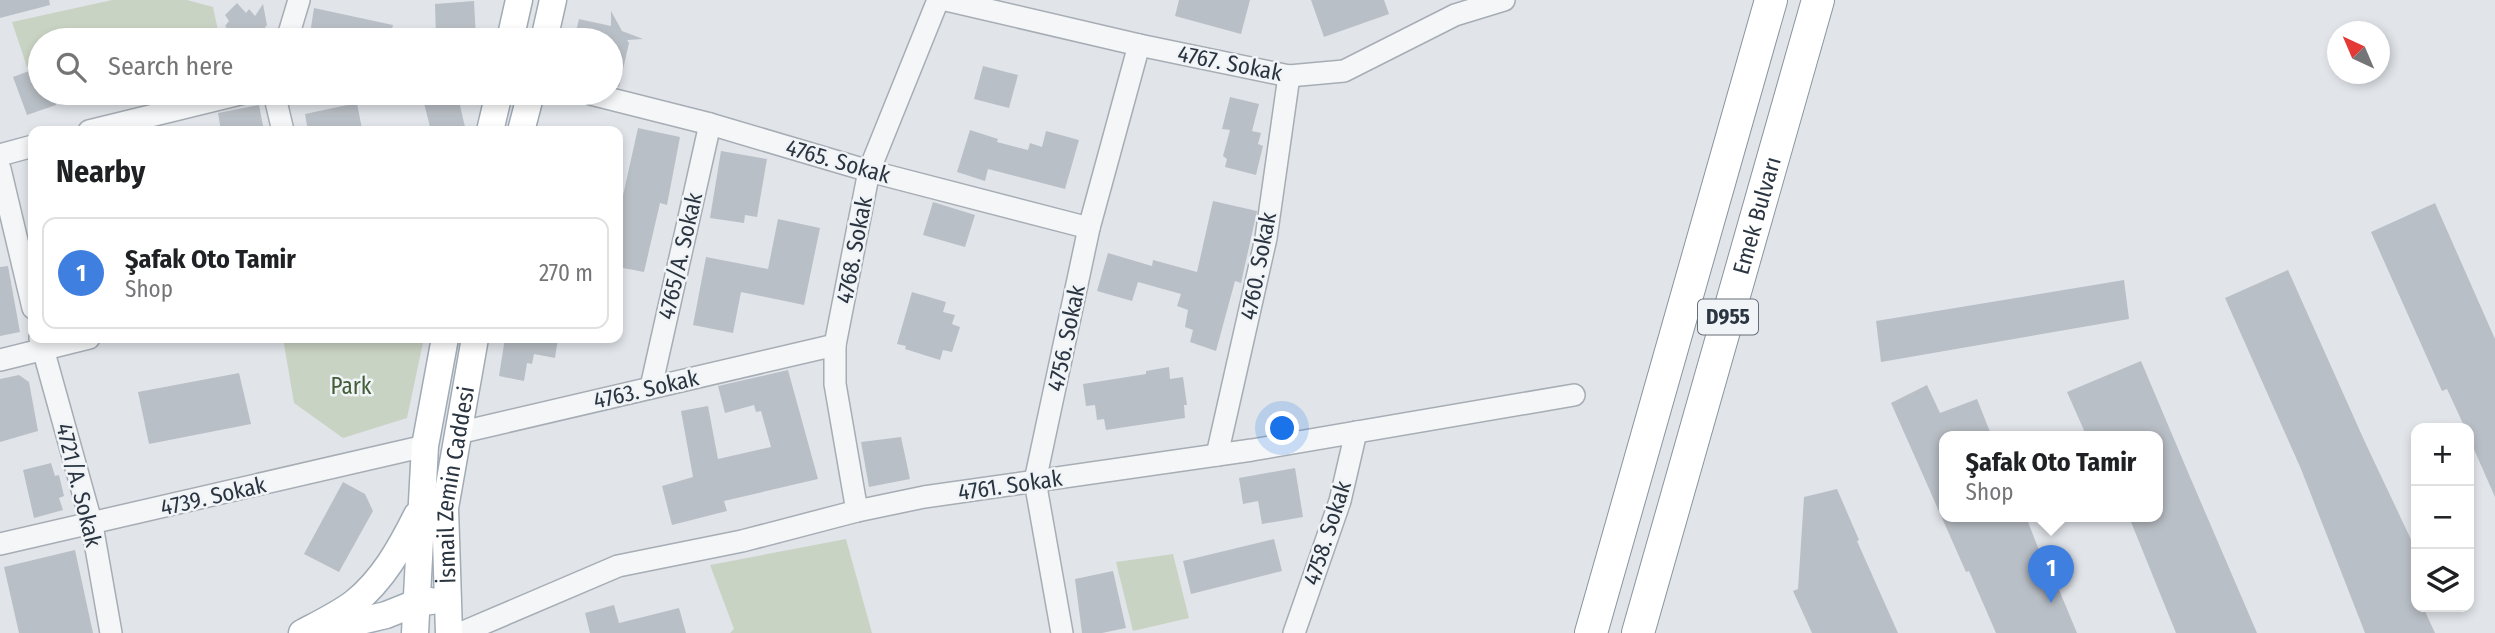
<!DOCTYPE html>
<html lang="en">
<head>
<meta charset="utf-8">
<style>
	body { margin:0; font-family:"Fira Sans Condensed",sans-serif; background:#f6f6f6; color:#202124 }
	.controls { position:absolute; right:21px; bottom:21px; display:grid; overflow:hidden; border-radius:14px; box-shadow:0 4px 10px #0003 }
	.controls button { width:63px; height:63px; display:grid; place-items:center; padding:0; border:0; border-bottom:2px solid #e0e0e0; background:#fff; color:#202124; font:35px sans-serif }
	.compass { position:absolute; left:2327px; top:21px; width:63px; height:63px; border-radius:50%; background:#fff; box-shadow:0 4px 10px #0003; rotate:316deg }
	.you { position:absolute; left:1283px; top:429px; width:24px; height:24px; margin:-18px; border:5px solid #fff; border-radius:50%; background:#1a73e8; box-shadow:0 0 0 10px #1a73e833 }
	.badge { display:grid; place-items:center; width:46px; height:46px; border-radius:50%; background:#2563eb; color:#fff; font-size:23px; font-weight:700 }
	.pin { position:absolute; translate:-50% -58px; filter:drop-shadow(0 2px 4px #0008) }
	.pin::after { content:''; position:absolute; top:37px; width:24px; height:21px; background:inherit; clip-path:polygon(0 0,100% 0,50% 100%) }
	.popup { position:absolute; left:1939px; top:431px; width:224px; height:91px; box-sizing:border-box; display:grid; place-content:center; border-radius:14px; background:#fff; filter:drop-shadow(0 2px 5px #0005); font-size:23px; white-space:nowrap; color:#757577 }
	.popup b { font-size:26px; color:#202124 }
	.popup::after { content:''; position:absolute; left:50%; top:100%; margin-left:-14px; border:14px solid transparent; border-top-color:#fff }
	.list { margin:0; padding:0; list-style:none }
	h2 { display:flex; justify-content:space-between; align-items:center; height:91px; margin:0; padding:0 28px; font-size:30px }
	h2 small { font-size:23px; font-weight:400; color:#757577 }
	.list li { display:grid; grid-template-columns:46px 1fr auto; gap:21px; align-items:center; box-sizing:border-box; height:112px; margin:0 14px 14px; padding:0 14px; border:2px solid #e0e0e0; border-radius:14px }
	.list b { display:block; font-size:26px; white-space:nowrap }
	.list p { margin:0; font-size:23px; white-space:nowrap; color:#757577 }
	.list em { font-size:23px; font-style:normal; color:#757577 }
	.icon { flex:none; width:38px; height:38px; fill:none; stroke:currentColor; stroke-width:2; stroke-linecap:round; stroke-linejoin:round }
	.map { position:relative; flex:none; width:2495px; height:633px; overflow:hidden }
	.search { position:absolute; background:#fff; box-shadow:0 4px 10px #0003; left:28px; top:28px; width:595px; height:77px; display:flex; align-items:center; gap:18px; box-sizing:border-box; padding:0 24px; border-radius:38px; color:#757577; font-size:26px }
	.panel { position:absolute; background:#fff; box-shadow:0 4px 10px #0003; left:28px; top:126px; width:595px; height:217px; border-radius:14px }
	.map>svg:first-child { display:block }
	.green { fill:#c9d3c3 }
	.building { fill:#b9bfc6 }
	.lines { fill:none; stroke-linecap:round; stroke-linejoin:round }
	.minor-casing { stroke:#a6adb4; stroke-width:24 }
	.major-casing { stroke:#a1abb5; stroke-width:29 }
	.highway-casing { stroke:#8994a0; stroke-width:34 }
	.minor { stroke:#f4f6f8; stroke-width:21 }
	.major { stroke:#fff; stroke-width:26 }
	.highway { stroke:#fff; stroke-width:32 }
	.labels { text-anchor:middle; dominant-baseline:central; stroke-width:5; stroke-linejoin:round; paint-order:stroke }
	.shield { fill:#f1f4f7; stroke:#666e78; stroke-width:2 }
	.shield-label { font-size:21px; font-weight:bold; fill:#2a3541 }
	.street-label { font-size:23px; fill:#2a3541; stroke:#f1f4f7 }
	.park-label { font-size:23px; fill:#425d38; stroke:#f1f4f7 }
</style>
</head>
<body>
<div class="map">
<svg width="2495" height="633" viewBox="0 0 2495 633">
	<rect width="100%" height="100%" fill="#e1e5ea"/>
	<g class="green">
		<polygon points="112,0 187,0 213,7 220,40 156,40 153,33 110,40 40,40 40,62 27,67 12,22"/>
		<polygon points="283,338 424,338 407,418 343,438 294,403"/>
		<polygon points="846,539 872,633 730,633 734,629 710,565"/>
		<polygon points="1173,554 1189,618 1133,631 1116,562"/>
	</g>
	<g class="building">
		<polygon points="0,0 49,0 50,5 0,18"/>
		<polygon points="1179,0 1250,0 1241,34 1175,16"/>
		<polygon points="1311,0 1384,0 1389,14 1324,37"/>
		<polygon points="474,1 476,38 436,40 435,4"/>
		<polygon points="237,3 246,13 249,9 255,16 263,4 267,25 255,40 239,40 225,26 229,21 225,15"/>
		<polygon points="314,8 393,25 389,40 309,40"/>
		<polygon points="611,11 622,31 643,39 627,40 629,43 619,87 611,85 611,40 574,40 579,19 611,26"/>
		<polygon points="983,66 1018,75 1009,108 974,99"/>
		<polygon points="40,67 40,93 51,93 56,105 27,115 13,77"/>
		<polygon points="428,93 457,93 466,131 431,131 424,103 430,102"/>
		<polygon points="1230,97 1259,104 1252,131 1261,133 1258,144 1263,146 1256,175 1225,167 1227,159 1223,156 1230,130 1222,129"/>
		<polygon points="357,103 362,129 351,131 308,131 305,114"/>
		<polygon points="259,105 264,131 221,131 218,113"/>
		<polygon points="638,128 680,137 667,205 660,203 644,272 618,267 618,218"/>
		<polygon points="970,130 998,139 997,142 1028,150 1030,143 1042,147 1046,131 1079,140 1065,189 988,169 985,181 957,172"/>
		<polygon points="721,151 767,159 757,217 745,215 744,223 710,218"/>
		<polygon points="1213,201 1257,211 1241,283 1235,281 1216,351 1190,342 1193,330 1185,327 1188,310 1177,306 1181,294 1138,282 1132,301 1097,291 1108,253 1152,266 1153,260 1197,272"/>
		<polygon points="933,202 975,215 965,247 923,235"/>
		<polygon points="2435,203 2495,339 2495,497 2469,438 2469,428 2465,428 2447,389 2442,391 2371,232"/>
		<polygon points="778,219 820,228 804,305 741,292 733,333 693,325 706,257 768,269"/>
		<polygon points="8,266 20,332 0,336 0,267"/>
		<polygon points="2288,270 2364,440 2416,550 2416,607 2423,607 2435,633 2365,633 2301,469 2225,298"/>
		<polygon points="2124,280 2129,319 1881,362 1876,321"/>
		<polygon points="912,292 946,302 943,312 955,315 952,324 960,327 952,352 943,350 940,360 905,349 906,346 897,344"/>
		<polygon points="505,338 558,338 555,358 534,354 532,364 527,363 524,381 499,376"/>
		<polygon points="2141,361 2190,477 2257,633 2176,633 2129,517 2158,517 2158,437 2087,437 2067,392"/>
		<polygon points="1169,367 1170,379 1183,377 1187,405 1184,405 1185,418 1106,430 1104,419 1097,420 1095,405 1086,406 1083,384 1146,374 1146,371"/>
		<polygon points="788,370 818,479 724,501 727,511 672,525 662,486 693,477 681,411 708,406 718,459 771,447 761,411 756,412 754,405 725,413 718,386"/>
		<polygon points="239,373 251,424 149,444 138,392"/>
		<polygon points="19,375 29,382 38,431 0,442 0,379"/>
		<polygon points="1927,385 1940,413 1977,399 1992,437 1944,437 1944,517 2026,517 2039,550 2042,549 2077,633 1996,633 1969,571 1966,572 1891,403"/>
		<polygon points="901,437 910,479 869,487 861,442"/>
		<polygon points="51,463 55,476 59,475 64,496 59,498 63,510 34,518 23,470"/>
		<polygon points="1295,468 1303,517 1262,524 1258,501 1243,504 1239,478"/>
		<polygon points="343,482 365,494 373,511 339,572 304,554"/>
		<polygon points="1837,489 1859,540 1857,541 1898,633 1812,633 1793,591 1798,589 1804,497"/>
		<polygon points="1274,539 1282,571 1191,594 1183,561"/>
		<polygon points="75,550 93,633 19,633 4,567"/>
		<polygon points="1113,571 1126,628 1102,633 1082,633 1075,579"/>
		<polygon points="614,605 619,623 679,608 686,633 590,633 585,613"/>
	</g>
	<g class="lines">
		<g class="minor-casing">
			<g id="minor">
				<polyline points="946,0 1139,45 1289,76 1344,71 1455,15 1504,0"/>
				<polyline points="287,40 299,0"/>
				<polyline points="274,93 283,131"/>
				<polyline points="587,93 710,124 869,171 1089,228"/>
				<polyline points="89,131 244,93"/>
				<polyline points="0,155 33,146"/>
				<polyline points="0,169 33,308"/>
				<polyline points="40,338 92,525 111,633"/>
				<polyline points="0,360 89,338"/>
				<polyline points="651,387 710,124"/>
				<polyline points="458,433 835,345"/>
				<polyline points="1217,455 1266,238 1289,76"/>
				<polyline points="857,511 835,384 835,345 869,171 938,0"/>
				<polyline points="0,544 425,446"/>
				<polyline points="461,633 618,566 742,541 857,511 924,497 1252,450 1574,395"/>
				<polyline points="1062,633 1035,481 1089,228 1139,45"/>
				<polyline points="1294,633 1340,501 1356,432"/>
			</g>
		</g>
		<g class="major-casing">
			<g id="major">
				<polyline points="510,40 519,0"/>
				<polyline points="544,40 553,0"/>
				<polyline points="490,131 499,93"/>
				<polyline points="521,131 531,93"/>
				<polyline points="323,630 386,615 416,603 431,601"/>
				<path d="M 302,633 C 319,624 338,615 354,603 C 383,580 401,547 417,515"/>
				<polyline points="415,633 425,446 445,338"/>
				<path id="s1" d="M 449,633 L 445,508 L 475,338"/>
			</g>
		</g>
		<g class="highway-casing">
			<g id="highway">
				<polyline points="1591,633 1771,0"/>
				<path id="s2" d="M 1638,633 L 1818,0"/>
			</g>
		</g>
		<use href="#minor" class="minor"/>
		<use href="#major" class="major"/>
		<use href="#highway" class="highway"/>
	</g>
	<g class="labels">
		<rect class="shield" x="1698" y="299.5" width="60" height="35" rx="5"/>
		<g class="shield-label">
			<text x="1728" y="317">D955</text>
		</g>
		<g class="street-label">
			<text transform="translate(1230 63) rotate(11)">4767. Sokak</text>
			<text transform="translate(838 161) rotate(16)">4765. Sokak</text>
			<text stroke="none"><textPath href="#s2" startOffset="434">Emek Bulvarı</textPath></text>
			<text transform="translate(854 250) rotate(-79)">4768. Sokak</text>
			<text transform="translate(680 256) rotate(-77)">4765/A. Sokak</text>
			<text transform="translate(1258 266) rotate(-79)">4760. Sokak</text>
			<text transform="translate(1066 338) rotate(-78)">4756. Sokak</text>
			<text transform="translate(646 389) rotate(-13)">4763. Sokak</text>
			<text transform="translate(79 485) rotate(76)">4721/A. Sokak</text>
			<text stroke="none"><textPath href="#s1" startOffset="149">İsmail Zemin Caddesi</textPath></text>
			<text transform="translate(1010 485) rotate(-8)">4761. Sokak</text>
			<text transform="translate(213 496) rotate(-13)">4739. Sokak</text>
			<text transform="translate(1327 533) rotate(-72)">4758. Sokak</text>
		</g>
		<g class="park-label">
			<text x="351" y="386">Park</text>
		</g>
	</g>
</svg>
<div class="controls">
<button>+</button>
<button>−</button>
<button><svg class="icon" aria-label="layers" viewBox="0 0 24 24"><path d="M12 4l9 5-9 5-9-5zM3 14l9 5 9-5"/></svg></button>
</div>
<svg class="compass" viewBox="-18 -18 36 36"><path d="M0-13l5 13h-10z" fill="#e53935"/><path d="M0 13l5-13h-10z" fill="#757577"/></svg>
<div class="you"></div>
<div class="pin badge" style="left:2051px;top:603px;background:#3f7fe0">1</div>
<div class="popup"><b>Şafak Oto Tamir</b>Shop</div>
<div class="search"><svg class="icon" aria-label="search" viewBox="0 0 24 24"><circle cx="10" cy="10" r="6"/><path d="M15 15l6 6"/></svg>Search here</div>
<section class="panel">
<h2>Nearby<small></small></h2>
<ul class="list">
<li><span class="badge" style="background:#3f7fe0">1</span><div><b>Şafak Oto Tamir</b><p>Shop</p></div><em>270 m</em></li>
</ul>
</section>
</div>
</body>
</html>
